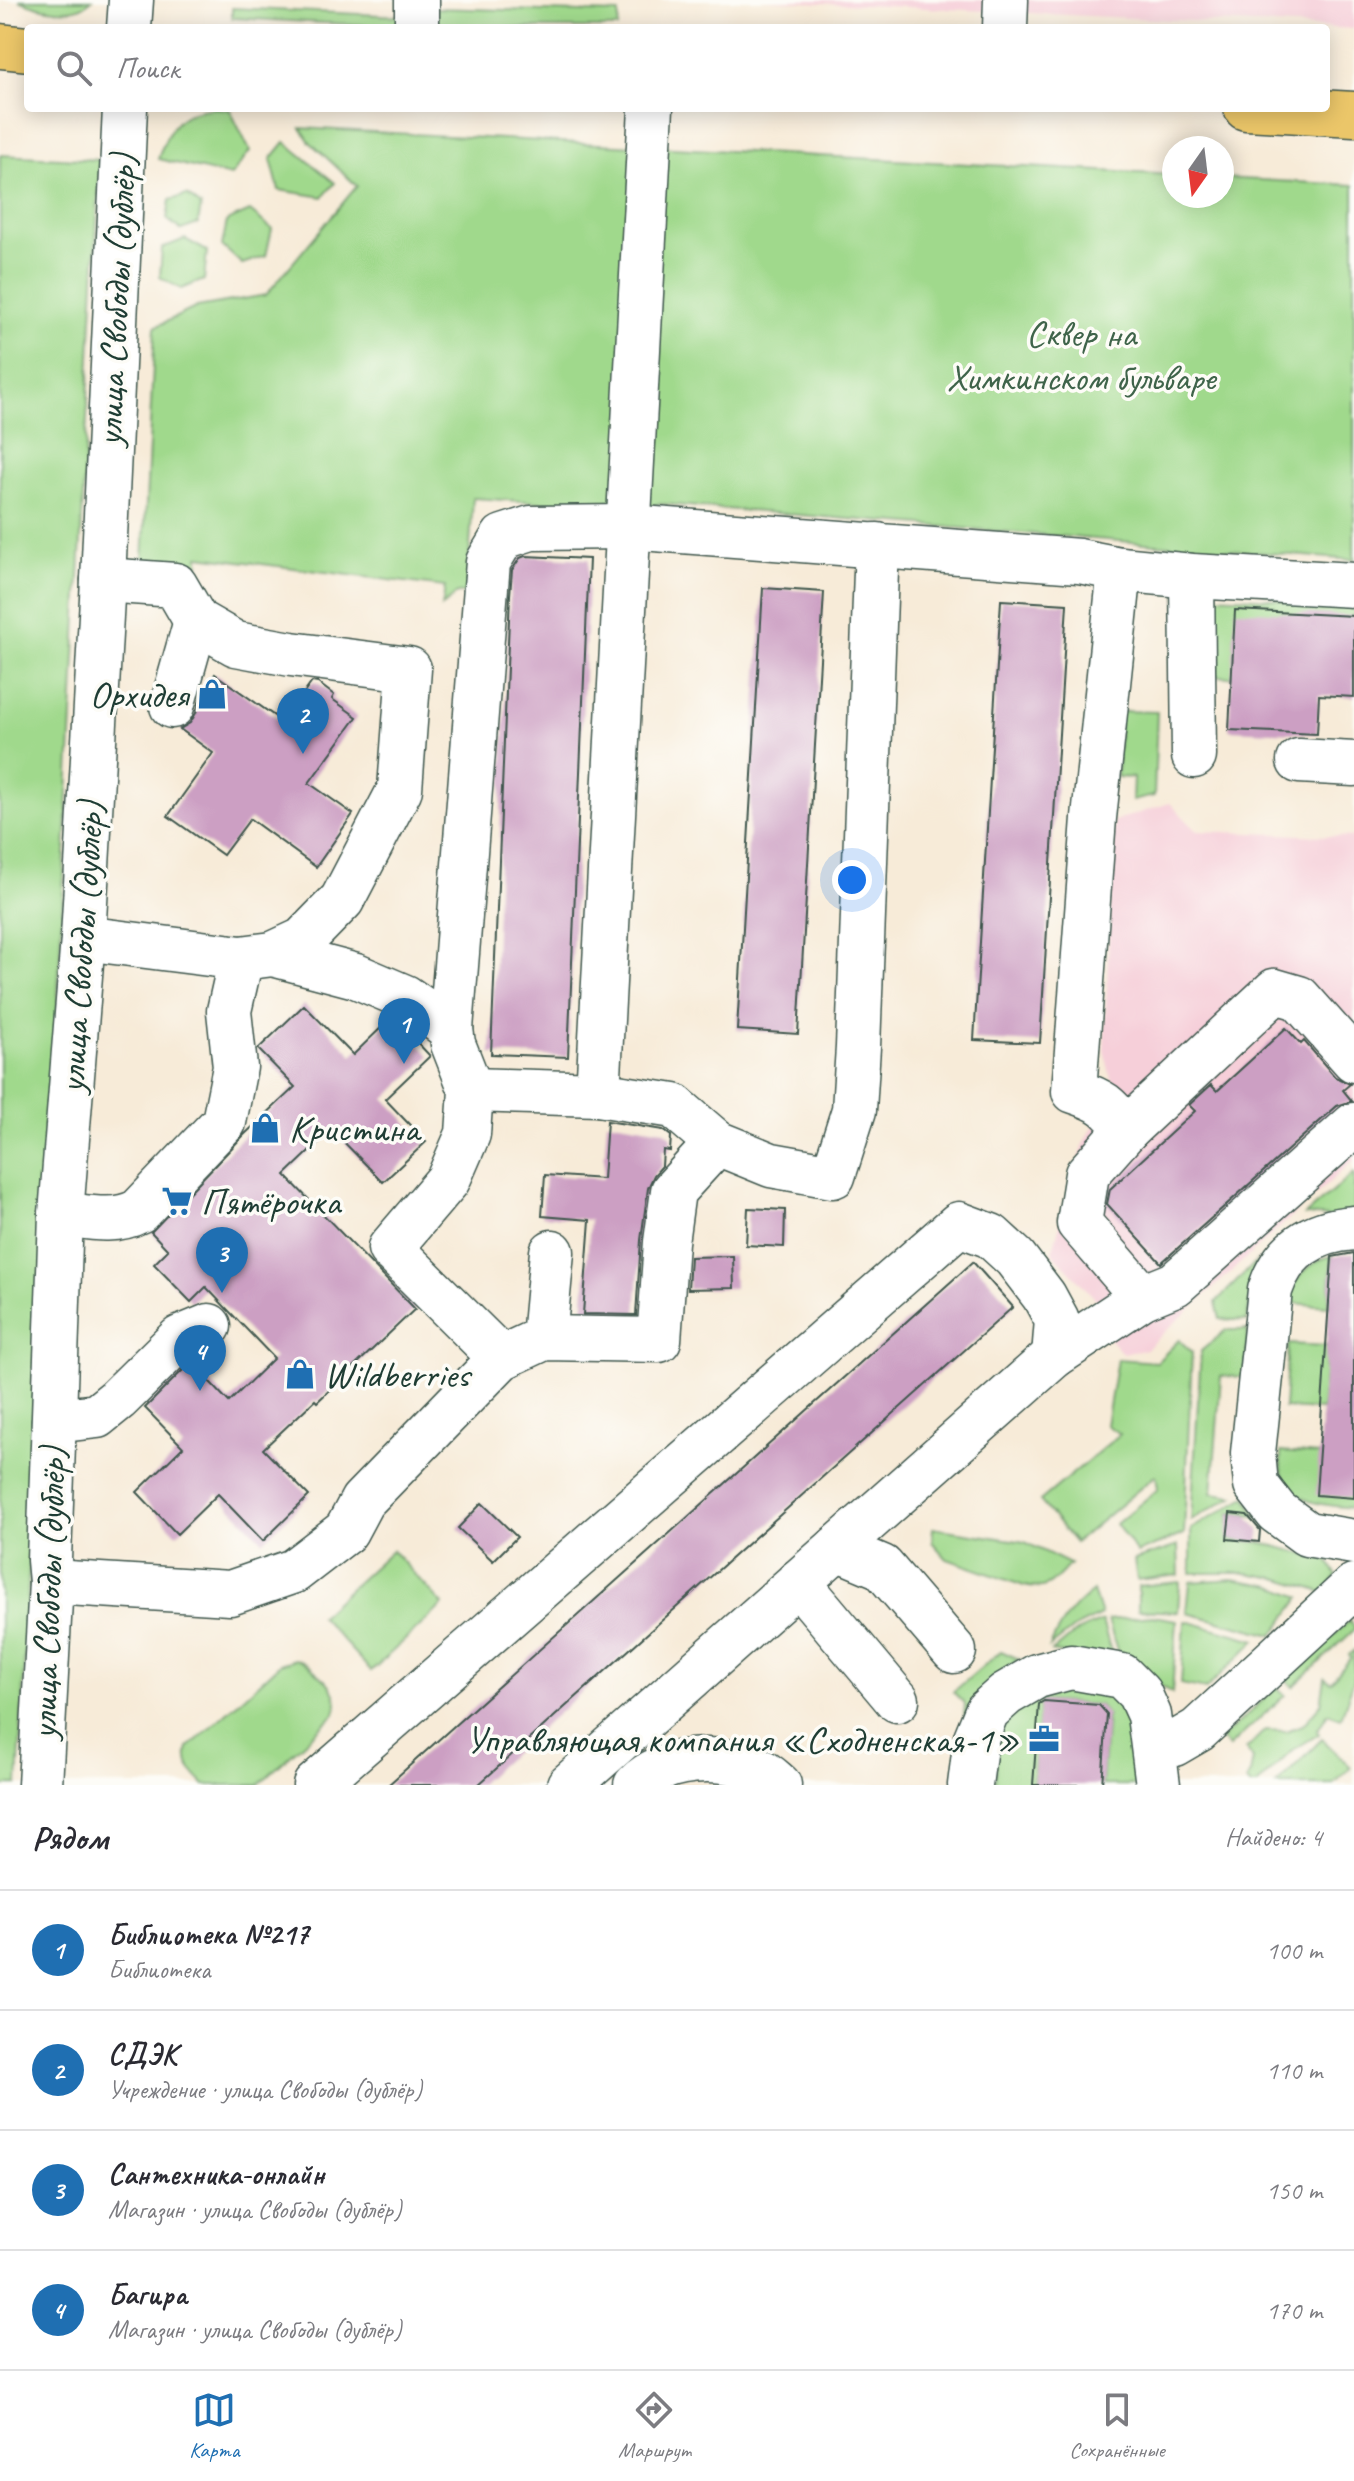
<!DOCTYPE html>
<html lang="ru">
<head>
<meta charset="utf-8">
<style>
	body { margin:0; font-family:Caveat,sans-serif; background:#f7f7f7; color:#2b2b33 }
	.compass { position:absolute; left:1162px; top:136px; width:72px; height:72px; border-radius:50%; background:#fff; box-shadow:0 4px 20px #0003; rotate:194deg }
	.you { position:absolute; left:852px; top:880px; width:28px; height:28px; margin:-20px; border:6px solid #fff; border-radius:50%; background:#1a73e8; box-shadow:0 0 0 12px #1a73e833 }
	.badge { display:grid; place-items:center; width:52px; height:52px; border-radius:50%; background:#1f6fb2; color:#fff; font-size:26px; font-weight:700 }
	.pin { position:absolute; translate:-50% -66px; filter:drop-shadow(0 2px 4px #0008) }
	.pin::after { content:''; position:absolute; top:42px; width:28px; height:24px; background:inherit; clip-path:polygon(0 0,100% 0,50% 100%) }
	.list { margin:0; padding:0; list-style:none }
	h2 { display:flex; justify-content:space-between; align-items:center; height:104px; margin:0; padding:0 32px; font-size:34px }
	h2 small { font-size:26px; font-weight:400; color:#7c7c81 }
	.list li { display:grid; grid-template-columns:52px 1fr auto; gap:24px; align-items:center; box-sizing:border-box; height:120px; padding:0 32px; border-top:2px solid #e1e1e2 }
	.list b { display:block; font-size:30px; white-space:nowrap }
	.list p { margin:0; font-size:26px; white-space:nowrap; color:#7c7c81 }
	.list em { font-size:26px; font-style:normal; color:#7c7c81 }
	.icon { flex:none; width:44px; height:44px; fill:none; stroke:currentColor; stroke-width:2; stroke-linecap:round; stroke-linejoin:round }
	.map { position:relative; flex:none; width:1354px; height:1785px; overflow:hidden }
	.search { position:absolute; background:#fff; box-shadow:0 4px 20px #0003; left:24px; right:24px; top:24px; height:88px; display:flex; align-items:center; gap:20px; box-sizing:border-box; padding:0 28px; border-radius:8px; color:#7c7c81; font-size:30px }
	.sheet { height:584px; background:#fff }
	nav { display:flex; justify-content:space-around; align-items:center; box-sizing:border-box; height:112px; border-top:2px solid #e1e1e2; background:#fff; font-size:22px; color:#7c7c81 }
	nav a { display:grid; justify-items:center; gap:4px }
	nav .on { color:#1f6fb2 }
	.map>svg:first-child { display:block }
	.built { fill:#f6cfd9 }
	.green { fill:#a0d98c; stroke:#608b60; stroke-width:2 }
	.building { fill:#cc9fc3 }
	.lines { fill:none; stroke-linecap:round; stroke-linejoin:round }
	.minor-casing { stroke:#3f574d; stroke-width:47 }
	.major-casing { stroke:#3f574d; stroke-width:47 }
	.minor { stroke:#fff; stroke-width:44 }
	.major { stroke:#ebc669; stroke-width:44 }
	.labels { text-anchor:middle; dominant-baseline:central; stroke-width:7; stroke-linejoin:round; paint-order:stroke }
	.street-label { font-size:38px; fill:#1f3d34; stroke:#fdfcf7 }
	.park-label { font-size:38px; fill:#3f644a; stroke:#fdfcf7 }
	.poi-label { font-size:38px; fill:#1f3d34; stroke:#fdfcf7; text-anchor:start }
</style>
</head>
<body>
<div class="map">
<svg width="1354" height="1785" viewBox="0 0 1354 1785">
	<rect width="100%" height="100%" fill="#fdfcf7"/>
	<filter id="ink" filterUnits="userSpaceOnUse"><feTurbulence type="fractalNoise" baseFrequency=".0125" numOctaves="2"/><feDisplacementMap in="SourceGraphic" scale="16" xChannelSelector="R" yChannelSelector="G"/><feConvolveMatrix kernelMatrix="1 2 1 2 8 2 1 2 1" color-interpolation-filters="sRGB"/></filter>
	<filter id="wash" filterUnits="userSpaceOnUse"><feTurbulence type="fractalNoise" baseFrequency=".006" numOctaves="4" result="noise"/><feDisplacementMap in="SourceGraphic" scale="32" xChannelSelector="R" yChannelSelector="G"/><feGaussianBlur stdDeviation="1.8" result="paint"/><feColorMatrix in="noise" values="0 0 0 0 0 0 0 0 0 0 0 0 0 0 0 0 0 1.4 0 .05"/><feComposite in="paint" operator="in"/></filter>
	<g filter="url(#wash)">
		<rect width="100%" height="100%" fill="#f7ebd8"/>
		<g class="built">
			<polygon points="763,0 1354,0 1354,29 1006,12"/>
			<polygon points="1170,803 1197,831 1354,837 1354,1160 1146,1349 1123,1354 1103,1332 1115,1320 1052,1252 1083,1146 1099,1115 1120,1095 1110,1074 1104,1050 1114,821"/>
		</g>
		<g class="green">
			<path d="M 19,0 L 92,0 C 74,18 40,9 19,0 Z"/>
			<polygon points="232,8 400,16 400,27 232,18"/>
			<polygon points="433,8 619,13 618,28 440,28 436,27"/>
			<path d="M 217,108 L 230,110 L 250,151 L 231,176 L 158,159 C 169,125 180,110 217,108 Z"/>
			<polygon points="301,128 1174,175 1174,196 1222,196 1222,178 1354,185 1354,560 663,504 626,508 473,498 467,593 457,593 442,607 445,587 199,556 199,565 143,562 155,327 197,307 266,295 357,186 310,142"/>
			<polygon points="285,142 335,183 323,197 279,190 271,159"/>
			<polygon points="0,155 100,160 18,1785 0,1785"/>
			<polygon points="187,195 201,206 198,224 181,230 167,219 170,200"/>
			<polygon points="250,211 272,229 266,256 242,264 222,246 227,221"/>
			<polygon points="185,239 207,251 204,280 181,289 160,277 162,248"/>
			<polygon points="1214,596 1354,603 1354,616 1232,677 1210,676"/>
			<polygon points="1120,711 1157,712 1154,796 1132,801 1133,778 1117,777"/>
			<polygon points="1354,1173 1354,1219 1305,1215"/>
			<path d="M 1332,1256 L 1329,1306 L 1291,1303 C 1291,1299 1290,1294 1292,1290 C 1297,1274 1317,1258 1332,1256 Z"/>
			<polygon points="1256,1262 1247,1321 1220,1319 1216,1302"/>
			<polygon points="1226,1330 1248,1330 1245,1377 1221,1376 1212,1493 1234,1496 1191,1520 1201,1351"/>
			<polygon points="1179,1340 1192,1352 1184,1534 1137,1553 1116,1524 1158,1489 1156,1475 1075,1543 1040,1501 1120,1434 1106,1425 1117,1359 1157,1362"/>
			<polygon points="1288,1344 1327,1346 1322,1410 1284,1408"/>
			<path d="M 1281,1452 L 1319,1455 L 1354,1498 L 1354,1508 C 1315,1504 1277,1503 1281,1452 Z"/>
			<polygon points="1246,1497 1257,1516 1230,1513 1228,1539 1259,1542 1328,1560 1337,1576 1323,1592 1277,1578 1246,1573 1191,1573 1191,1529"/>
			<path d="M 933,1528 L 1025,1542 L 1070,1564 C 1055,1580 1049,1592 1024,1586 L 947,1559 L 932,1542 Z"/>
			<polygon points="1178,1546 1179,1575 1137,1580 1134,1560"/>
			<polygon points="392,1550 443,1605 371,1671 320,1616"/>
			<polygon points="1233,1579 1273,1586 1301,1597 1273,1635 1187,1613 1190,1582"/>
			<polygon points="1180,1582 1178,1612 1138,1610 1138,1586"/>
			<path d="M 1093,1591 L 1101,1615 L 1074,1628 L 1050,1647 C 1059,1624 1073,1606 1093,1591 Z"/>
			<polygon points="1153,1616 1177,1620 1172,1693 1146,1676 1122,1667 1108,1620"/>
			<polygon points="1102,1621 1114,1662 1052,1652 1076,1632"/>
			<polygon points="1185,1621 1186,1621 1256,1640 1206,1689 1181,1684"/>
			<polygon points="1349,1621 1354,1626 1354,1630 1293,1687 1286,1679"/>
			<polygon points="1001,1651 1019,1659 989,1682 964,1718 965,1704 953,1692"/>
			<polygon points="1354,1651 1354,1679 1341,1718 1328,1713 1317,1731 1319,1734 1293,1750 1257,1785 1250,1785 1246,1781 1250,1774 1253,1759 1246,1749 1265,1730 1286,1731 1303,1725 1321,1704 1325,1678 1331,1682 1351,1658 1349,1655"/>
			<path d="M 295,1659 C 308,1662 329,1682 335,1694 C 338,1701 337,1708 335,1714 L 258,1785 L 205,1785 C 194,1774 183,1765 188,1748 L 280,1664 Z"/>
			<polygon points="1277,1687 1285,1695 1229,1747 1221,1739"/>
			<path d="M 1062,1690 L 1105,1694 L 1130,1711 L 1138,1785 L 1102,1785 L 1107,1715 L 1099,1705 L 1040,1701 L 1033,1785 L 995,1785 C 996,1771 996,1739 1003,1727 C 1015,1705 1040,1695 1062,1690 Z"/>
			<polygon points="1322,1739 1351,1767 1333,1785 1276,1785"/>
		</g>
		<g id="blocks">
			<g class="building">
				<polygon points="525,556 589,559 568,1057 491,1054 510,595 512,570 520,558"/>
				<polygon points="763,588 824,592 798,1034 737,1030"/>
				<polygon points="1001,600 1067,604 1040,1043 974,1040"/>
				<polygon points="1235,610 1354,616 1354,697 1319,695 1317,734 1229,730"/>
				<polygon points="215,674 283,722 312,682 318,683 334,695 332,699 357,717 309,783 353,814 316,867 250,819 223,855 168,816 213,753 180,729 190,723 196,713 202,693"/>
				<polygon points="304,1005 353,1055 391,1018 400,1024 430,1056 385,1099 426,1142 383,1182 332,1130 285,1175 415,1309 317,1402 315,1400 263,1449 309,1496 263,1541 218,1494 177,1534 137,1492 183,1447 145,1408 191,1362 229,1402 274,1358 206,1287 191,1302 154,1264 168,1250 151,1232 244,1135 295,1087 258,1049"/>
				<polygon points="1286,1028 1301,1044 1304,1041 1335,1077 1350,1084 1343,1090 1352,1101 1337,1106 1161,1263 1107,1204 1110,1189 1195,1111 1189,1105 1211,1085 1217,1091"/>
				<polygon points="607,1121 663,1130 671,1136 670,1151 663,1150 662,1166 654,1175 648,1188 641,1240 636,1315 583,1314 590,1220 542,1216 545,1175 603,1179"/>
				<polygon points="748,1208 785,1210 784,1247 746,1245"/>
				<polygon points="1354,1253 1354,1498 1316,1495 1332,1257"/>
				<polygon points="733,1256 734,1288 688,1289 690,1257"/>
				<polygon points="973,1262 1013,1307 678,1606 478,1785 388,1785"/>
				<polygon points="482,1503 517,1537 493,1561 458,1528"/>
				<polygon points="1230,1513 1247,1515 1260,1530 1259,1542 1227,1539"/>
				<polygon points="1044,1701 1099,1705 1107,1714 1102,1785 1033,1785 1039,1704"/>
			</g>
		</g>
	</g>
	<g filter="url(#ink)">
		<use href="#blocks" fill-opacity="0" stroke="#3f574d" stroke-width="2"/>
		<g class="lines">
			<g class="minor-casing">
				<g id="minor">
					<polyline points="129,28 131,0"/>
					<polyline points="417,28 417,0"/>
					<polyline points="1005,28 1006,0"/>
					<path d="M 1120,569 L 1094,818 L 1074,1091 C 1104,1101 1107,1105 1127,1129"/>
					<polyline points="1192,576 1194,756"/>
					<polyline points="172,706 196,621"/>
					<polyline points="1299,761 1354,764"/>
					<polyline points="83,938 241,958 273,954 303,940 342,900 400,789 409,669 291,654 236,644 196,621 175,585 103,580"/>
					<polyline points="273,954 356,976 405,997 451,1029 453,1044 471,1090 468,1134 448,1180 390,1248 501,1358"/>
					<polyline points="451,1029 488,562 503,537 531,528 628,527 1079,561 1120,569 1192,576 1354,585"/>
					<polyline points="471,1090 598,1094 674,1106 717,1143 771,1165 833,1176 854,1110 858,1047 877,545"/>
					<polyline points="598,1094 651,108"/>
					<path d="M 61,1214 C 88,1217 114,1224 139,1211 L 224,1122 L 235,1067 L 229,1011 L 241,958"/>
					<path d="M 1354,1228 C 1312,1231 1283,1250 1270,1290 L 1253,1453 L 1256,1485 L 1277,1512 L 1307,1534 L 1354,1542"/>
					<polyline points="1143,1297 1079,1223 1087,1174 1127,1129 1275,991 1299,998 1354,1060"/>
					<polyline points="544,1338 552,1252"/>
					<polyline points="54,1421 97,1416 118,1399 180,1338 209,1326"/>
					<polyline points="837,1548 882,1567 954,1651"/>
					<polyline points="51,1582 230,1593 294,1571 346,1531 362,1501 501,1358 544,1338 659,1340 666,1242 673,1191 717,1143"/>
					<polyline points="798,1582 897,1700"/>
					<polyline points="1155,1748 1174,1744 1198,1730 1354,1586"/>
					<polyline points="40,1785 51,1582 49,1560 61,1214 83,938 103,580 125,108"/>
					<polyline points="315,1785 959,1224 991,1236 1015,1258 1044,1296 1057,1320 1054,1356"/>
					<polyline points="569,1785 1054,1356 1143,1297 1175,1284 1354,1125"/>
					<path d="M 636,1785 C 666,1755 721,1755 759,1770 C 766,1773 773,1780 779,1785"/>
					<polyline points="970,1785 976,1738 987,1711 1006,1694 1037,1676 1071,1667 1122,1676 1139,1693 1149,1715 1158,1785"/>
				</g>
			</g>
			<g class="major-casing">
				<g id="major">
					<polyline points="0,46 28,49"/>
					<polyline points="1246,108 1354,114"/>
				</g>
			</g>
			<use href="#minor" class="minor"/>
			<use href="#major" class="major"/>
		</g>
	</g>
	<defs>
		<g id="shop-bare" transform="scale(2.4)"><path d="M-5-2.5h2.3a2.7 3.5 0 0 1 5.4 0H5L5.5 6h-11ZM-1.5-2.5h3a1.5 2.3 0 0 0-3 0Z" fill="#1f6fb2" stroke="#fdfcf7" stroke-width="2.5" paint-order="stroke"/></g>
		<g id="supermarket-bare" transform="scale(2.4)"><path d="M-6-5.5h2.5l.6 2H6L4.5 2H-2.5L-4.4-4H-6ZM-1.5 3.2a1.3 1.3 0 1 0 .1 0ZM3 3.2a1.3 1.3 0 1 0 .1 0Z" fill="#1f6fb2" stroke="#fdfcf7" stroke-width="2.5" paint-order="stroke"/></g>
		<g id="office-bare" transform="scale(2.4)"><path d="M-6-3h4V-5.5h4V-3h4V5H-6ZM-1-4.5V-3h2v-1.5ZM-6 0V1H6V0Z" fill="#1f6fb2" stroke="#fdfcf7" stroke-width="2.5" paint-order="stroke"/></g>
	</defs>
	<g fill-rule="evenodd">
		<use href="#shop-bare" x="212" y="694"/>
		<use href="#shop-bare" x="265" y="1128"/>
		<use href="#supermarket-bare" x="177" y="1201"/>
		<use href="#shop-bare" x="300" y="1374"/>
		<use href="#office-bare" x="1044" y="1739"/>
	</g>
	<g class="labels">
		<g class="street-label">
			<text transform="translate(116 300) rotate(-87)">улица Свободы (дублёр)</text>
			<text transform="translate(81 947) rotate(-86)">улица Свободы (дублёр)</text>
			<text transform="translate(48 1593) rotate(-88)">улица Свободы (дублёр)</text>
		</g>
		<g class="park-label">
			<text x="1081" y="333">Сквер на<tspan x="1081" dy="44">Химкинском бульваре</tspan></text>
		</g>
		<g class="poi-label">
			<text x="188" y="694" text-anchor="end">Орхидея</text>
			<text x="289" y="1128">Кристина</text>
			<text x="201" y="1201">Пятёрочка</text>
			<text x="324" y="1374">Wildberries</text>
			<text x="1020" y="1739" text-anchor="end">Управляющая компания «Сходненская-1»</text>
		</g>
	</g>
</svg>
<svg class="compass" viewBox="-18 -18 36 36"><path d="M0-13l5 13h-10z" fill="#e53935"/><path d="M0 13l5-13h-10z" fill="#7c7c81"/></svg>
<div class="you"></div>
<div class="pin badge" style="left:404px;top:1064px">1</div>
<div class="pin badge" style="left:303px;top:754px">2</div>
<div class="pin badge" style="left:222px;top:1293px">3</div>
<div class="pin badge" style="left:200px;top:1391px">4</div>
<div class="search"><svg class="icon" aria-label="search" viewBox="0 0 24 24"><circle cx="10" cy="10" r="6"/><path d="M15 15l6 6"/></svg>Поиск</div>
</div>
<section class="sheet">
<h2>Рядом<small>Найдено: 4</small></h2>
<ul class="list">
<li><span class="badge">1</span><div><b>Библиотека №217</b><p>Библиотека</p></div><em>100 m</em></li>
<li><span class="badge">2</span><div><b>СДЭК</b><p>Учреждение · улица Свободы (дублёр)</p></div><em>110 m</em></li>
<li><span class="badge">3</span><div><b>Сантехника-онлайн</b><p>Магазин · улица Свободы (дублёр)</p></div><em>150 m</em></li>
<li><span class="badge">4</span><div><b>Багира</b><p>Магазин · улица Свободы (дублёр)</p></div><em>170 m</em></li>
</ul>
</section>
<nav>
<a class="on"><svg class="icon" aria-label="map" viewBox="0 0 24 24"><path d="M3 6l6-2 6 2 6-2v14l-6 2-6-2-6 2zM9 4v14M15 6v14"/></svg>Карта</a>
<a><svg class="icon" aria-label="directions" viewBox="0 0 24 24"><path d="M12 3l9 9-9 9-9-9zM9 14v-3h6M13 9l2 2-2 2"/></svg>Маршрут</a>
<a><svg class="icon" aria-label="saved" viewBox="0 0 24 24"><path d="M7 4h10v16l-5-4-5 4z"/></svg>Сохранённые</a>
</nav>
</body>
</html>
